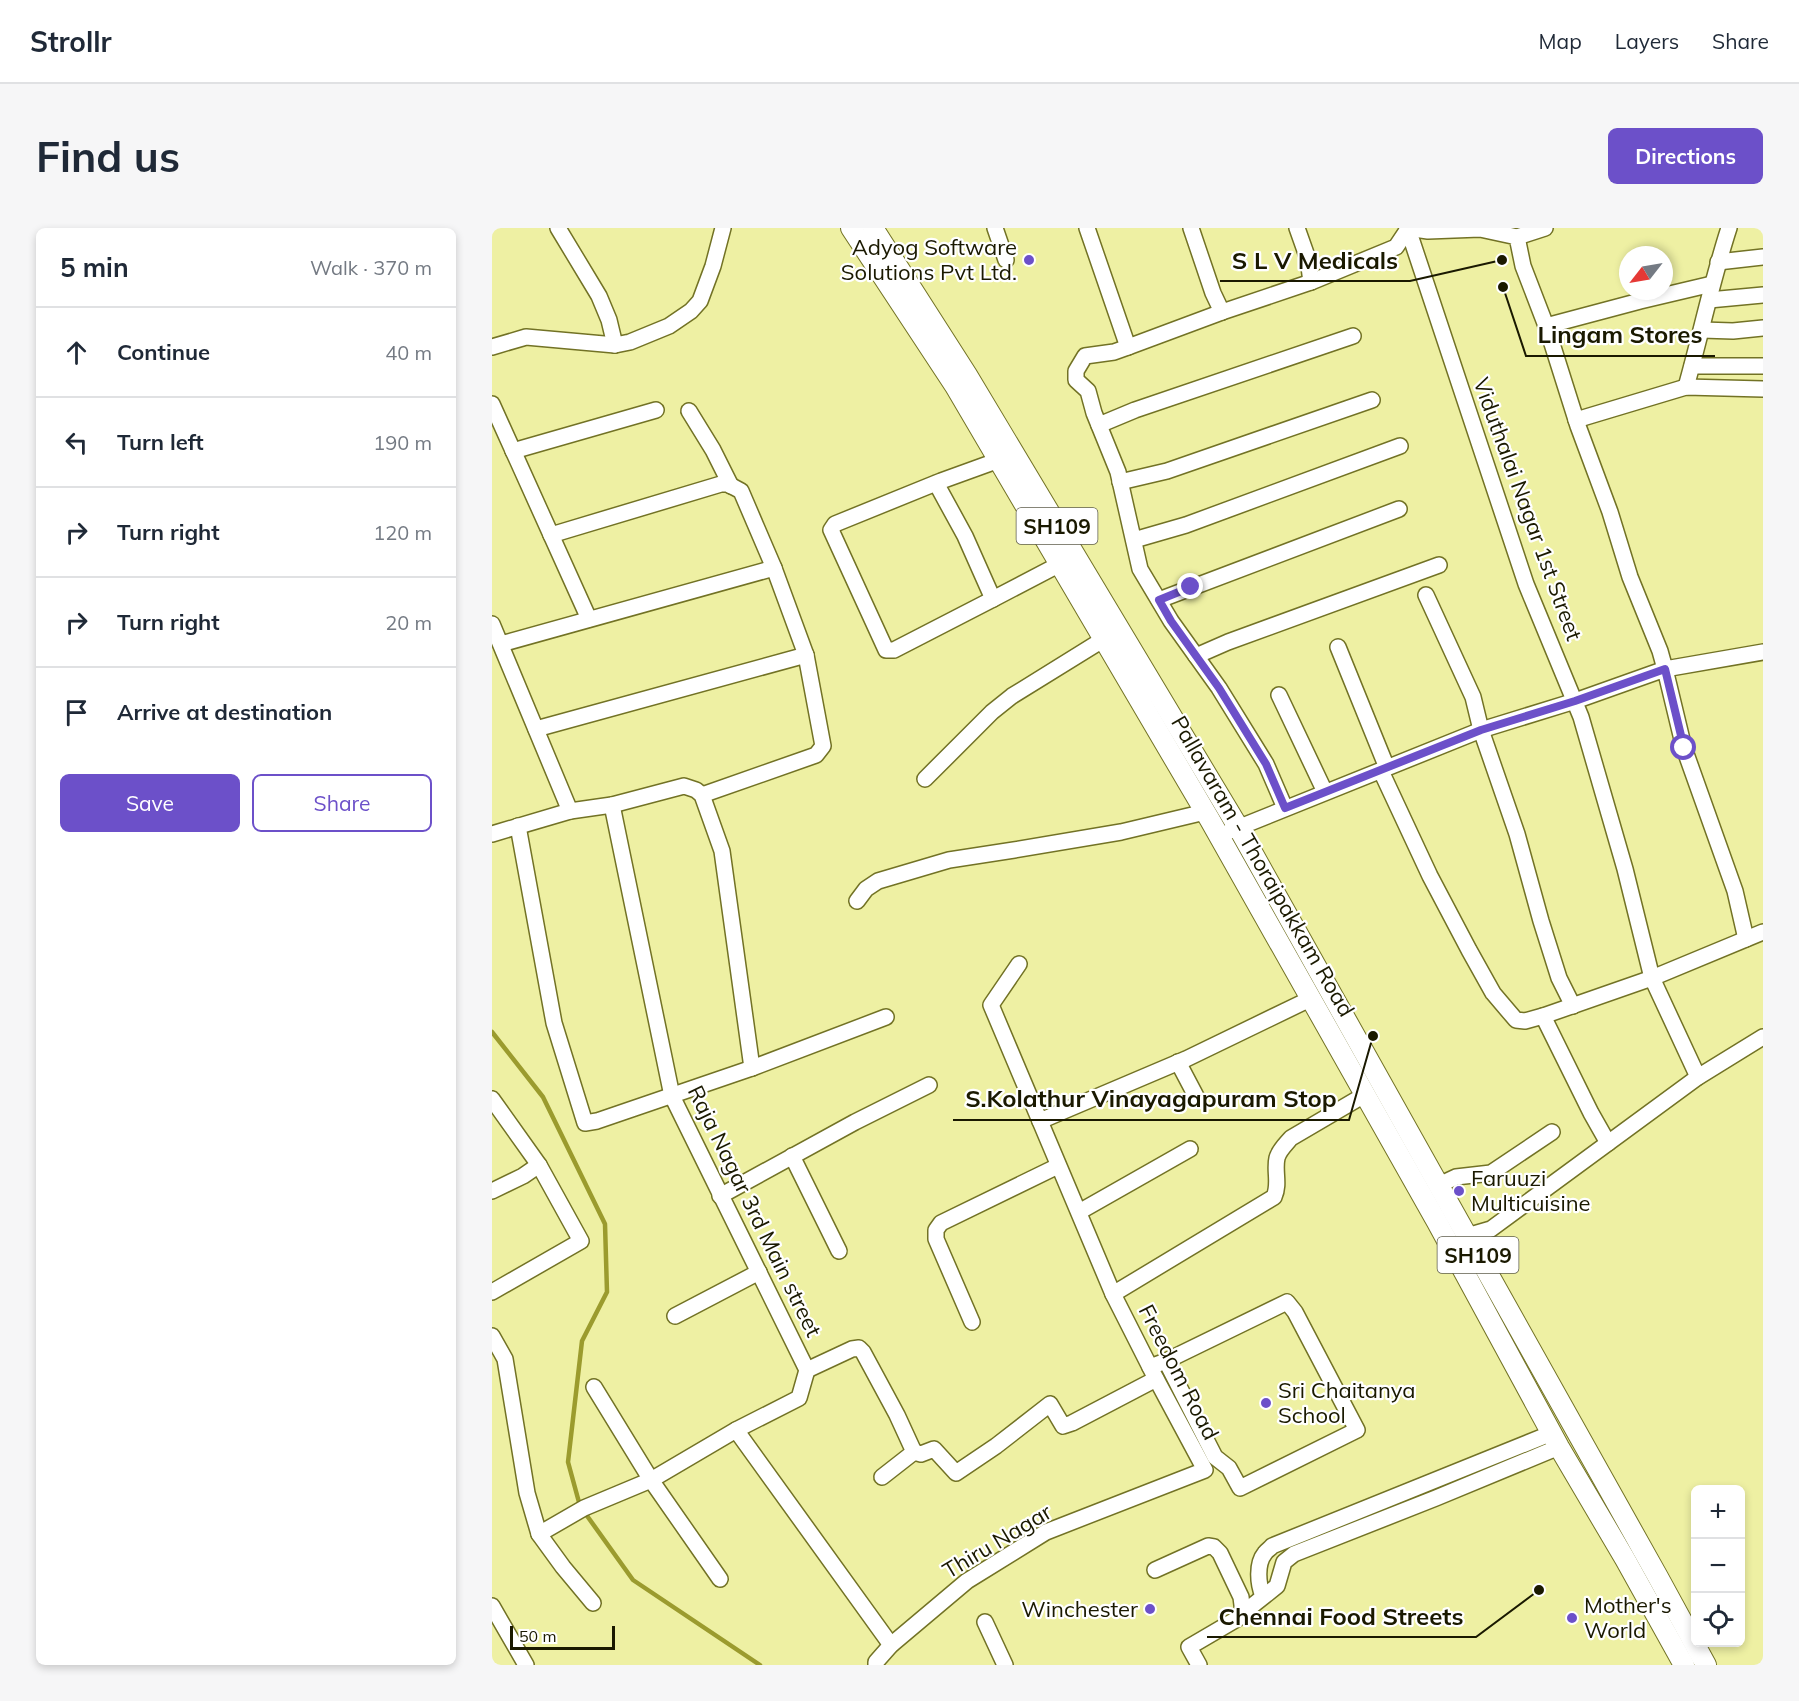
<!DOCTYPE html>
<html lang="en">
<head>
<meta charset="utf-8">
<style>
	body { margin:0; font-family:Mulish,sans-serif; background:#f6f6f7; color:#1f2937 }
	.controls { position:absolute; right:18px; bottom:18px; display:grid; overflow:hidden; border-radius:9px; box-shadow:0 3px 9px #0003 }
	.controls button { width:54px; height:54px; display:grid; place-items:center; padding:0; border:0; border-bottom:2px solid #e0e1e3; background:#fff; color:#1f2937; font:30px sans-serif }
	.compass { position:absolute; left:1127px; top:18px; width:54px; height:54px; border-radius:50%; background:#fff; box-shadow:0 3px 9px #0003; rotate:239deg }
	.scale { position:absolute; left:18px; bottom:15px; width:105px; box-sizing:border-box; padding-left:6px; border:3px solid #1a1900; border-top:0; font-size:16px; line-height:21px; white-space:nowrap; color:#1a1900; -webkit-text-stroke:4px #fff; paint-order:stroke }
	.stop { position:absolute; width:18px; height:18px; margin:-14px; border:4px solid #6c50c9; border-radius:50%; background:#fff }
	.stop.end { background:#6c50c9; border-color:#fff; box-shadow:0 2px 6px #0008 }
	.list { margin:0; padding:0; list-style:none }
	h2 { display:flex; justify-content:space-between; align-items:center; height:78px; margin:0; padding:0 24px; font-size:26px }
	h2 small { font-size:20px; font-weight:400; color:#747a83 }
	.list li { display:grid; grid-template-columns:39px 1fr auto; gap:18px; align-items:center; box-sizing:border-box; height:90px; padding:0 24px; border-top:2px solid #e0e1e3 }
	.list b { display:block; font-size:22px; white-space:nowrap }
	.list em { font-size:20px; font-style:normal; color:#747a83 }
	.actions { display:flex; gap:12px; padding:18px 24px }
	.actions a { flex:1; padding:14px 0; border:2px solid #6c50c9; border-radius:9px; text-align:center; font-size:21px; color:#6c50c9 }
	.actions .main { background:#6c50c9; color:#fff }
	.icon { flex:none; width:33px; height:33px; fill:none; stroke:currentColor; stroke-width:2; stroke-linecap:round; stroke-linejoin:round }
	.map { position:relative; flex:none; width:1271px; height:1437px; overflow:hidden; border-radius:9px }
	header { display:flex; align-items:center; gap:36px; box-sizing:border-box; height:84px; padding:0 30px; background:#fff; border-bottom:2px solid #e0e1e3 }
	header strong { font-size:28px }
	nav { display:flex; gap:33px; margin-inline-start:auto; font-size:21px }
	.intro { display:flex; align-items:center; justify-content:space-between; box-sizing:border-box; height:144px; padding:0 36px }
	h1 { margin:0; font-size:42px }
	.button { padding:15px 27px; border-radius:9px; background:#6c50c9; color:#fff; font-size:21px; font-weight:700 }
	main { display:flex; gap:36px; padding:0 36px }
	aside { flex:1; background:#fff; border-radius:9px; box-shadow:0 3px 9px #0003 }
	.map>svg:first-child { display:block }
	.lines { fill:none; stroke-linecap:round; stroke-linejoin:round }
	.stream { stroke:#9b9b2e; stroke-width:4.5 }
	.minor-casing { stroke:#727225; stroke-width:18 }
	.major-casing { stroke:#727225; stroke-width:22 }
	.minor { stroke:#fff; stroke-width:15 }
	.major { stroke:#fff; stroke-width:20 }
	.route { stroke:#6c50c9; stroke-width:8 }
	.poi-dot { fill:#6c50c9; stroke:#fff; stroke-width:2 }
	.labels { text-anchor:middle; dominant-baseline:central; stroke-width:4.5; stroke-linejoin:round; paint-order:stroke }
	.shield { fill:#fff; stroke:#5f5e4c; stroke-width:1.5 }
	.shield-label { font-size:21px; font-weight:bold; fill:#1a1900 }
	.poi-label { font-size:22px; fill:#1a1900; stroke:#fff; text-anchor:start }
	.street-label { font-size:22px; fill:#1a1900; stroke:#fff }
	.leader { fill:none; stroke:#1a1900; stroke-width:2 }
	.callout-dot { fill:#1a1900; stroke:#fff; stroke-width:2 }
	.callout-label { font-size:24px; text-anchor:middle; font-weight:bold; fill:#1a1900; stroke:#fff; stroke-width:4.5; stroke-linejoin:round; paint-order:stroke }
</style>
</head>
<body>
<header>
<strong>Strollr</strong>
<nav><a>Map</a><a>Layers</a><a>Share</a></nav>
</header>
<div class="intro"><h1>Find us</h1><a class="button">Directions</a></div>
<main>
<aside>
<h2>5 min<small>Walk · 370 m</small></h2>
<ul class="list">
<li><svg class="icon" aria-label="ahead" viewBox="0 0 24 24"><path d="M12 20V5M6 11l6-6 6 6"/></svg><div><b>Continue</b></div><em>40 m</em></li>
<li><svg class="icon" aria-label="left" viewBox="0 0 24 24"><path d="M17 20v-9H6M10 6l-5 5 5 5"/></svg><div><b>Turn left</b></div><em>190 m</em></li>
<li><svg class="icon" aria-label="right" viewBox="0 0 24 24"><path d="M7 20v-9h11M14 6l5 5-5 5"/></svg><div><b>Turn right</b></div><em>120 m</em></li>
<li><svg class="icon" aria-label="right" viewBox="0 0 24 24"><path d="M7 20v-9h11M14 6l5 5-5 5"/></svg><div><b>Turn right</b></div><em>20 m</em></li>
<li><svg class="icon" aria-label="arrive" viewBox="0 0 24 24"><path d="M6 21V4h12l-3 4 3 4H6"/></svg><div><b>Arrive at destination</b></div></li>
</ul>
<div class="actions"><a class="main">Save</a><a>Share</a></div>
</aside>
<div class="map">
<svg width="1271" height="1437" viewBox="0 0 1271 1437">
	<rect width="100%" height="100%" fill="#eef0a3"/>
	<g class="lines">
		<polyline class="stream" points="0,804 51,869 113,996 115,1064 90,1113 76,1234 88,1278 141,1352 268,1437"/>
		<g class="minor-casing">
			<g id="minor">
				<polyline points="66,0 107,68 117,92 123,117"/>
				<polyline points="503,0 514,32"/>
				<polyline points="595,0 636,119"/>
				<polyline points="699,0 721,65 730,84"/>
				<polyline points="805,0 816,31 819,54"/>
				<polyline points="915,0 936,3 988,1 1025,9 1031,38 1056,103 1086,198 1118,284 1138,349 1168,423 1173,441 1271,424"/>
				<polyline points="916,1 1034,356 1089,489 1133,641 1160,750 1206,849"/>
				<polyline points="1025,9 1053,0"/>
				<polyline points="1226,34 1271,29"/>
				<polyline points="1217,72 1271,67"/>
				<polyline points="1054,98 1148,73 1220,56"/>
				<polyline points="1210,102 1241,103 1271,100"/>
				<polyline points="0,119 34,109 123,117 138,114 177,98 199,83 208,73 221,38 231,0"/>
				<polyline points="1200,138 1271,138"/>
				<path d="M 1194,159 C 1209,106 1220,52 1237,0"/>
				<polyline points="0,176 97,391"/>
				<polyline points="197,183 221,222 239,258"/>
				<polyline points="1084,192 1194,159 1271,161"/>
				<polyline points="607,197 643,182 861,108"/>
				<polyline points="21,223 164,182"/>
				<polyline points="628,254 675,243 880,172"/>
				<polyline points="444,255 473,308 501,371 402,422 394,422 339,302 343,296 444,255 449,253 507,232"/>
				<polyline points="642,312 694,297 908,218"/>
				<polyline points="934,367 981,469 989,502 1025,606 1049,693 1067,750 1081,778"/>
				<polyline points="501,371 568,336"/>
				<polyline points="667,372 907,281"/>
				<polyline points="0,396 78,583"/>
				<polyline points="9,416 282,340"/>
				<polyline points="846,419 893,535 893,540"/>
				<polyline points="704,428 736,414 947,337"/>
				<polyline points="787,467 833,564"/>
				<polyline points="44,501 314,427 282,340 249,263 236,256 229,256 59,307"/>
				<polyline points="889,543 938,648 977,722 1001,765 1024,792 1033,793 1051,788 1160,750 1271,704"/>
				<polyline points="433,551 500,484 520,468 612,411"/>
				<polyline points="210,567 324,527 331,518 314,427"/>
				<polyline points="793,580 774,536 727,460 679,393 648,341 626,244 602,185 596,163 584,152 584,143 593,128 622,124 636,119 730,84 819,54 904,19 916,1"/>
				<polyline points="26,598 62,795 93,895 105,893 260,840 394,789"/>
				<polyline points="738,603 989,502 1083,473 1173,441 1192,520 1243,663 1254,711"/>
				<polyline points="0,606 78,583 120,577 192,558 204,562 210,567 230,623 260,840"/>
				<polyline points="365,673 374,661 386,653 457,632 522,622 629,604 713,584"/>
				<path d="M 527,736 L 499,777 L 621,1066 L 782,969 C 788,956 782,943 785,930 C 787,922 794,916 799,910 L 874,866"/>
				<polyline points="1051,788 1099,885 1116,915"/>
				<polyline points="686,834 706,872"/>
				<polyline points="0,871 47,937 89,1013 0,1064"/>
				<polyline points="548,893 694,831 820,770"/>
				<polyline points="300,928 347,1023"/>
				<polyline points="947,957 964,949 999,945 1060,904"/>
				<polyline points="0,963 31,948 47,937"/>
				<polyline points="228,968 363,894 437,857"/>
				<polyline points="587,984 698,921"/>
				<polyline points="975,1008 999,1001 1206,849 1271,809"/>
				<polyline points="183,1088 267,1044"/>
				<polyline points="480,1094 444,1011 444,1002 449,995 566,938"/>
				<polyline points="0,1108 13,1131 35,1265 47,1306 71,1339 101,1375"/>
				<polyline points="658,1139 674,1133 795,1074 803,1084 865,1202 748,1260 737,1240 723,1229 674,1133"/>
				<polyline points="315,1142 360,1121 367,1120 371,1124 405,1187 422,1224 390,1249"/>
				<polyline points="102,1159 159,1252 228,1351"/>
				<polyline points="244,1202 399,1417"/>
				<polyline points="422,1224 429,1226 442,1221 464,1245 504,1218 558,1176 571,1198 580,1195 664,1151"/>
				<polyline points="47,1306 92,1280 159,1252 244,1202 307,1170 315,1142 180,868 120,577"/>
				<polyline points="663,1342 716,1318 722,1319 728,1325 749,1369 751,1385"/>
				<path d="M 771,1368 C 766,1356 764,1336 773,1325 C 775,1322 778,1321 780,1318 L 1060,1205"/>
				<polyline points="0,1378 34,1437"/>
				<polyline points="493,1394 513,1437"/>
				<polyline points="384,1437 384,1434 399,1417 475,1353 554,1304 713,1242 661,1145 621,1066"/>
				<polyline points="707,1437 697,1419 750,1388 751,1385 785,1358 792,1334 802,1326 944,1270 1067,1219"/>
			</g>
		</g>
		<g class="major-casing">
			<g id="major">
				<polyline points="359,0 463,158 718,592 945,994 1067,1219 1133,1331 1192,1437"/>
				<polyline points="381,0 475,147 746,599 1166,1349 1214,1437"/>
			</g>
		</g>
		<use href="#minor" class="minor"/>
		<use href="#major" class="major"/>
	</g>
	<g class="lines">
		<polyline class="route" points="699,359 667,372 679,393 727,460 774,536 793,580 989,502 1083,473 1173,441 1192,520"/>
	</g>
	<g class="poi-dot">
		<circle cx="537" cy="32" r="6"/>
		<circle cx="967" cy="963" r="6"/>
		<circle cx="774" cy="1175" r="6"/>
		<circle cx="658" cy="1381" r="6"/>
		<circle cx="1080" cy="1390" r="6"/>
	</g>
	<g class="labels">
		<g class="shield">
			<rect x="524.5" y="280" width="81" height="36" rx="4.5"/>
			<rect x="945.5" y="1009" width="81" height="36" rx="4.5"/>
		</g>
		<g class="shield-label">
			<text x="565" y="298">SH109</text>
			<text x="986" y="1027">SH109</text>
		</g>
		<g class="poi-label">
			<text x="525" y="19" text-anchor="end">Adyog Software<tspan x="525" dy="25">Solutions Pvt Ltd.</tspan></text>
			<text x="979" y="950">Faruuzi<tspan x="979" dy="25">Multicuisine</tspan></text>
			<text x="786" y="1162">Sri Chaitanya<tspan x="786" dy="25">School</tspan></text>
			<text x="1092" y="1377">Mother's<tspan x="1092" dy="25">World</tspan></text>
			<text x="646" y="1381" text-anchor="end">Winchester</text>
		</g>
		<g class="street-label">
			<text transform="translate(1036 281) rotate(70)">Viduthalai Nagar 1st Street</text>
			<text transform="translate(771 638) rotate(60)">Pallavaram - Thoraipakkam Road</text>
			<text transform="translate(263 983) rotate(64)">Raja Nagar 3rd Main street</text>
			<text transform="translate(687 1144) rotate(63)">Freedom Road</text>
			<text transform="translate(505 1313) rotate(-31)">Thiru Nagar</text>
		</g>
	</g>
	<path class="leader" d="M1010 32L918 53H728M1011 59L1034 128H1223M881 808L857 892H461M1047 1362L984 1409H715"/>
	<g class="callout-dot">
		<circle cx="1010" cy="32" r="6"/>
		<circle cx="1011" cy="59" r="6"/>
		<circle cx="881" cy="808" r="6"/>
		<circle cx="1047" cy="1362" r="6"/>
	</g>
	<g class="callout-label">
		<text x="823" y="41">S L V Medicals</text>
		<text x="1128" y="115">Lingam Stores</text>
		<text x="659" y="879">S.Kolathur Vinayagapuram Stop</text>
		<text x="849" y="1397">Chennai Food Streets</text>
	</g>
</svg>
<div class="controls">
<button>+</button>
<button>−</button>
<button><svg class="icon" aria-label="locate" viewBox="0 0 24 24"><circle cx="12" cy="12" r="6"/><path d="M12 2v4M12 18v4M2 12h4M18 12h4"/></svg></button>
</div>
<svg class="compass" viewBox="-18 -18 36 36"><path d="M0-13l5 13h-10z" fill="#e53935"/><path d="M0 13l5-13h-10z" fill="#747a83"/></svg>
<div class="scale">50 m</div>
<div class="stop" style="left:1192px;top:520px"></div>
<div class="stop end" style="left:699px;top:359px"></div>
</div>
</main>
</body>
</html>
